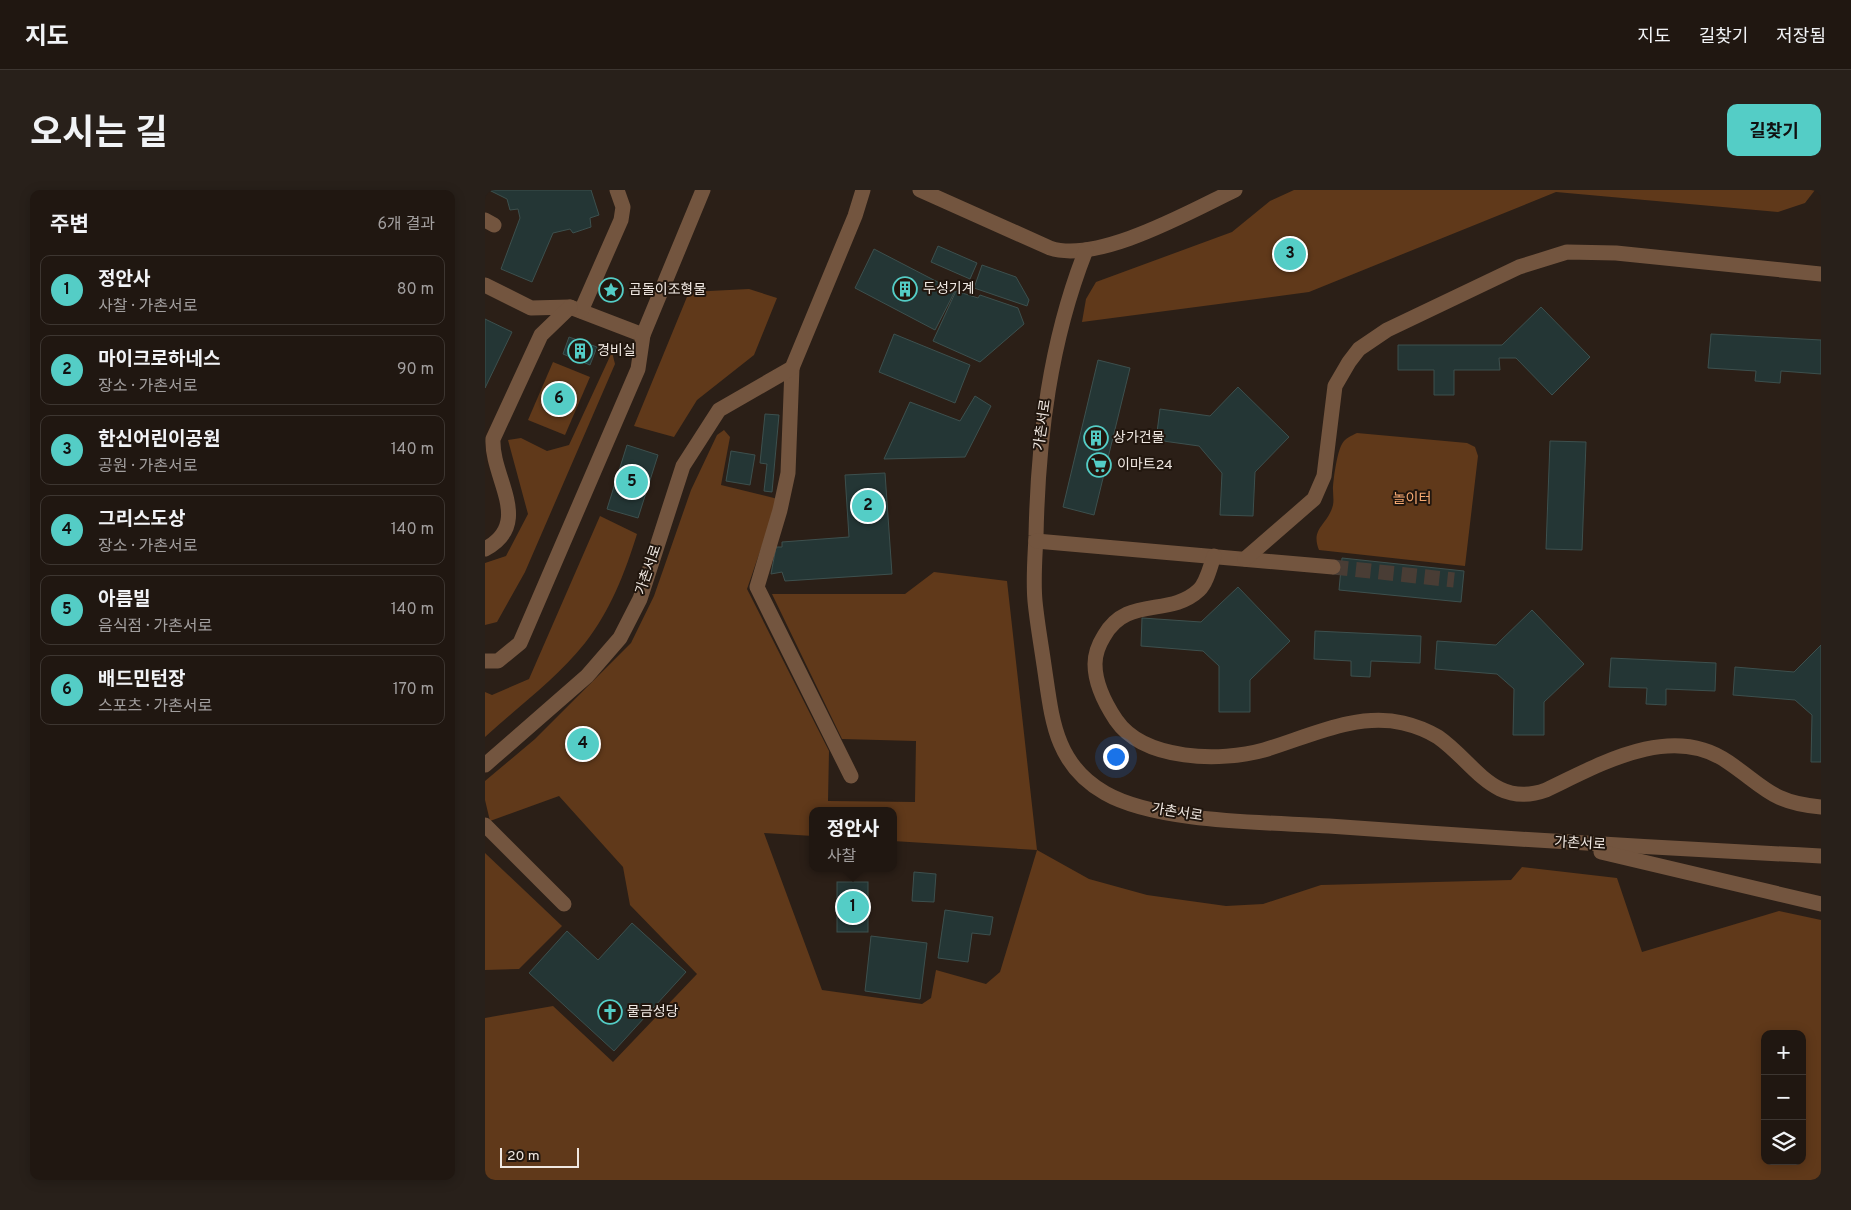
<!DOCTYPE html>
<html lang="ko">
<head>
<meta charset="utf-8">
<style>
	body { margin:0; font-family:Overpass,"Noto Sans KR",sans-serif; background:#28201a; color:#f1f3f6 }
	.controls { position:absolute; right:15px; bottom:15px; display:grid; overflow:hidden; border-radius:10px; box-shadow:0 2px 12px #0003 }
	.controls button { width:45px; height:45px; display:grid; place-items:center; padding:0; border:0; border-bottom:1px solid #3d3631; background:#201711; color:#f1f3f6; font:25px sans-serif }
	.scale { position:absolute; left:15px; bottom:12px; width:79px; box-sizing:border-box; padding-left:5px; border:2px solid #f0e8e2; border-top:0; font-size:14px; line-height:18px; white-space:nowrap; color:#f0e8e2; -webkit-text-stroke:4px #21160e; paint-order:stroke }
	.you { position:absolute; left:630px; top:566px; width:18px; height:18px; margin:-12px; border:4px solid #fff; border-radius:50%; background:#1a73e8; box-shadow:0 0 0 8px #1a73e833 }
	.badge { display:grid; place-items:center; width:32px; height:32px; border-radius:50%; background:#54cdc6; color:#111; font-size:16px; font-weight:700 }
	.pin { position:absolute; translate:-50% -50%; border:2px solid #fff; box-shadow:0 1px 5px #0006 }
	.popup { position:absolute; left:324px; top:617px; width:88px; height:65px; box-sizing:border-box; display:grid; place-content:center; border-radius:10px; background:#201711; filter:drop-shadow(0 1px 4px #0005); font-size:16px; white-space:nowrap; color:#a29f9f }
	.popup b { font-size:19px; color:#f1f3f6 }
	.popup::after { content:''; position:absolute; left:50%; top:100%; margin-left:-10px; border:10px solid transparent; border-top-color:#201711 }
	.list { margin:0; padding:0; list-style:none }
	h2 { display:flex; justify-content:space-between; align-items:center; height:65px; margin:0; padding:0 20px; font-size:21px }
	h2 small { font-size:16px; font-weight:400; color:#a29f9f }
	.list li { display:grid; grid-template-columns:32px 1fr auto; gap:15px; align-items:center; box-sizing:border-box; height:70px; margin:0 10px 10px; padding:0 10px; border:1px solid #3d3631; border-radius:10px }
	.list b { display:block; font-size:19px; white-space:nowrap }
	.list p { margin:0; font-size:16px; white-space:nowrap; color:#a29f9f }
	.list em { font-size:16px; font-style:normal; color:#a29f9f }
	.icon { flex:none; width:28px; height:28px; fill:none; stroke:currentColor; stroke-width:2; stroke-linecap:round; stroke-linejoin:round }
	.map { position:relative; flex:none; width:1336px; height:990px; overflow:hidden; border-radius:10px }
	header { display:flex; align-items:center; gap:30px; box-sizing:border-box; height:70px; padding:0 25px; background:#201711; border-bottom:1px solid #3d3631 }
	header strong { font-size:24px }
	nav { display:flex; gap:28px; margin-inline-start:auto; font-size:18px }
	.intro { display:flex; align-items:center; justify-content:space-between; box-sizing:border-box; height:120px; padding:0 30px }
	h1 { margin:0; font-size:35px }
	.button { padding:12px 22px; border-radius:10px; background:#54cdc6; color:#111; font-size:18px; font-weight:700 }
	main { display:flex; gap:30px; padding:0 30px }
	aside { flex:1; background:#201711; border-radius:10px; box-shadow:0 2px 12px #0003 }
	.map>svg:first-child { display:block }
	.green { fill:#60391a; fill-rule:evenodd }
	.building { fill:#243635; stroke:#3d504e }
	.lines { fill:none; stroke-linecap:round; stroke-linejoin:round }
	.minor-tunnel { stroke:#493d35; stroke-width:15; stroke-dasharray:15 8; stroke-linecap:butt }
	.minor { stroke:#73553f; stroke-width:15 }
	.labels { text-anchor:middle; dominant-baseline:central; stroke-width:4; stroke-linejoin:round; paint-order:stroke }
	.poi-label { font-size:14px; fill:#f0e8e2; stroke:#21160e; text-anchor:start }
	.street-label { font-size:14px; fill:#f0e8e2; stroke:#21160e }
	.park-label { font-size:14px; fill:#f7aa72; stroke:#21160e }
</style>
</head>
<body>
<header>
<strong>지도</strong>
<nav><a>지도</a><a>길찾기</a><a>저장됨</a></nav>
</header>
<div class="intro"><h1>오시는 길</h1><a class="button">길찾기</a></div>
<main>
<aside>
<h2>주변<small>6개 결과</small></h2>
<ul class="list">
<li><span class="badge">1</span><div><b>정안사</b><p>사찰 · 가촌서로</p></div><em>80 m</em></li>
<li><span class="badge">2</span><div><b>마이크로하네스</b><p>장소 · 가촌서로</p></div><em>90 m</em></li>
<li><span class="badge">3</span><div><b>한신어린이공원</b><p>공원 · 가촌서로</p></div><em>140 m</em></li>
<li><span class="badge">4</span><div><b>그리스도상</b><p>장소 · 가촌서로</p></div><em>140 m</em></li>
<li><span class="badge">5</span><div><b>아름빌</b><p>음식점 · 가촌서로</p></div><em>140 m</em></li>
<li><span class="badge">6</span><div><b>배드민턴장</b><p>스포츠 · 가촌서로</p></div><em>170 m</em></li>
</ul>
</aside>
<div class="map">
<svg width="1336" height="990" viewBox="0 0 1336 990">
	<rect width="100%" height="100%" fill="#2b1f17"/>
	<g class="green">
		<polygon points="809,0 1330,0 1320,13 1293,22 1071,2 824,102 597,132 601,109 611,92 747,42 785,11"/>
		<polygon points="264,99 292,108 269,165 212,210 189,247 149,236 204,102"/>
		<polygon points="127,162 130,174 40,382 12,432 0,435 0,373 21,366 43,324 23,250 36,248 62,261 84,255"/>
		<polygon points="68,172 105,187 80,245 43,230"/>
		<path d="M 239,240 L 245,247 L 236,295 L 293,309 L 262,399 L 344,561 L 343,611 L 430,612 L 431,551 L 357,549 L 287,404 L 420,404 L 449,382 L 522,391 L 552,660 L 604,689 L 662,705 L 741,716 L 778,714 L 836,695 L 1026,690 L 1037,677 L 1132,688 L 1157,762 L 1294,721 L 1336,730 L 1336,990 L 0,990 L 0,828 L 68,816 L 128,872 L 212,784 L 145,715 L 138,677 L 74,606 L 5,631 L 0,610 L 0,591 L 50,549 L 146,453 L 169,406 L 206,300 L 232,245 ZM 328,621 L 408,621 L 408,651 L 552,660 L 515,782 L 501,794 L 451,780 L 446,808 L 437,814 L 337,800 L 279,643 L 328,646 ZM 1280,844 L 1317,844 L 1317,971 L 1280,971 Z"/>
		<path d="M 872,243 L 982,253 L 990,257 L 993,266 L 980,376 L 834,360 C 825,338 843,335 848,315 C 849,310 848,305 848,300 C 848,291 852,262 857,254 C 860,248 866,246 872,243 Z"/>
		<path d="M 115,326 L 152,344 C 140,383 125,421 100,453 C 72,488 33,517 0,547 L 0,502 L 7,505 L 44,489 Z"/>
		<polygon points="0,663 77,736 34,779 0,780"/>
	</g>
	<g class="building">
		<polygon points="4,0 106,0 114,25 105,28 106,37 88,43 85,39 68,43 47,92 16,79 35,28 33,19 25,20 22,9"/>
		<polygon points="453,56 492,73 485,89 446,72"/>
		<polygon points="389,59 470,101 450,140 370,98"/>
		<polygon points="497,75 531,87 544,110 542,116 489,98"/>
		<polygon points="471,101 493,108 495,105 533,118 539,134 495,172 448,151"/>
		<polygon points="1056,117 1105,167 1067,205 1031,168 1014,168 1015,180 969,180 969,205 949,205 949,180 913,180 913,155 1017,155"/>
		<polygon points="0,129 27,142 0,198"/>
		<polygon points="409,144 485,175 470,213 394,182"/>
		<polygon points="1226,144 1336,150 1336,184 1296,181 1295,193 1270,191 1271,181 1223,178"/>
		<polygon points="84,147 112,157 105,175 78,164"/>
		<polygon points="613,170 645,178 609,325 578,317"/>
		<polygon points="753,197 804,247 770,282 768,326 735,325 737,283 714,256 671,250 675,219 725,226"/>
		<polygon points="490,206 506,216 480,267 399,269 425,212 475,231"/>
		<polygon points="280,224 294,225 287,302 279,301 282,274 275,273"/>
		<polygon points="1065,251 1101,252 1097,360 1061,359"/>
		<polygon points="142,255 173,265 153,328 122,319"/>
		<polygon points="246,261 270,265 265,295 241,291"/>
		<polygon points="400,283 407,384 300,391 297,382 286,384 291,357 297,357 297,352 364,347 360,285"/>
		<polygon points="857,368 979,381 976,412 854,400"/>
		<polygon points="753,397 805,451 765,490 765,522 734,522 734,476 718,461 656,456 657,428 716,432"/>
		<polygon points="1047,420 1099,474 1059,512 1059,545 1028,545 1029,499 1012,484 950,479 952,451 1011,455"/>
		<polygon points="830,441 936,446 935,473 886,471 885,487 866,486 866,471 829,469"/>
		<polygon points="1336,455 1336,572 1326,572 1327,525 1310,510 1248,505 1250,477 1309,482"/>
		<polygon points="1126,468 1231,473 1230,501 1181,499 1181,515 1161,514 1162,498 1124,497"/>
		<polygon points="429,682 451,684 449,712 427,711"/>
		<rect x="352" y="692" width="31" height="50"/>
		<polygon points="460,720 508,727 505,745 487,743 483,772 453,768"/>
		<polygon points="147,733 201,782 129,861 44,783 82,741 113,770"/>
		<polygon points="386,746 442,753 435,809 380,801"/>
	</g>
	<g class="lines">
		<polyline class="minor-tunnel" points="848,377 969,390"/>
		<g class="minor">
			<path d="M 435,0 L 565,58 C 613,74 706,21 750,0"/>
			<polyline points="0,30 9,35"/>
			<path d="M 601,60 C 565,151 553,248 551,346 C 550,367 548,389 550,411 C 552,432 556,454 559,475 C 567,528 569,574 620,603 C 672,633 782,632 844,636 C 1008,648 1172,658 1336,666"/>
			<polyline points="0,95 46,118 85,117 158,145"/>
			<polyline points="96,121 136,30 138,17 132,0"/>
			<polyline points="307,178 303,283 295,320 272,397 366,586"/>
			<polyline points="551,351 848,377"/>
			<path d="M 0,359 C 49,333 6,288 8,249 L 56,145 L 85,117"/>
			<path d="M 729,366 C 725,377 722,392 714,400 C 684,428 642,405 619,446 C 614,454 610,464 610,474 C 610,494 621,515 631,530 C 659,571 736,572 779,560 C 823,547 871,522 918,533 C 931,536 943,541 953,547 C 989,572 1009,619 1061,600 C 1114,575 1186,532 1243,572 C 1280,597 1287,613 1336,617"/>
			<polyline points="760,369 829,309 839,286 850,196 864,172 874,159 902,140 1034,77 1082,62 1131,63 1336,84"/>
			<polyline points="0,471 13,471 35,453 153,179 158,145 218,0"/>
			<polyline points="0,575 102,486 135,448 155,409 198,276 234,220 307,178 370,26 378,0"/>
			<polyline points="0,635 79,714"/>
			<polyline points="1116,662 1336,714"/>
		</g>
	</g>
	<defs>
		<g id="building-ring" transform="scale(1.25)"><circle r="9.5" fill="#21160e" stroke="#54cdc6" stroke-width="1.5"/><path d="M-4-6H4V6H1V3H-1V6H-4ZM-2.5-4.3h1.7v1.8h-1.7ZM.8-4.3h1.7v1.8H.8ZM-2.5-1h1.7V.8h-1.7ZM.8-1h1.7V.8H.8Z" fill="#54cdc6"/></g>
		<g id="sight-ring" transform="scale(1.25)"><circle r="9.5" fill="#21160e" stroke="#54cdc6" stroke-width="1.5"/><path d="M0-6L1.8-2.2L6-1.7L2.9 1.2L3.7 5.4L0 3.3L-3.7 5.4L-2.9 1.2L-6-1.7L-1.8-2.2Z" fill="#54cdc6"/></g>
		<g id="supermarket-ring" transform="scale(1.25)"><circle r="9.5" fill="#21160e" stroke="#54cdc6" stroke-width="1.5"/><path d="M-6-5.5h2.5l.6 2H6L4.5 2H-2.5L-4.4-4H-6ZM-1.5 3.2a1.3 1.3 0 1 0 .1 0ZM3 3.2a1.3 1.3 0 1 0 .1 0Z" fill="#54cdc6"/></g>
		<g id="church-ring" transform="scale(1.25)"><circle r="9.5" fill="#21160e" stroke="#54cdc6" stroke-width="1.5"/><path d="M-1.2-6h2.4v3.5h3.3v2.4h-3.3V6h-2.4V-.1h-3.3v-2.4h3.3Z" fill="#54cdc6"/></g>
	</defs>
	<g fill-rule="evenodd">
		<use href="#building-ring" x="420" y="99"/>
		<use href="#sight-ring" x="126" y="100"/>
		<use href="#building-ring" x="95" y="161"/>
		<use href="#building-ring" x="611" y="248"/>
		<use href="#supermarket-ring" x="614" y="275"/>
		<use href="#church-ring" x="125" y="822"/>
	</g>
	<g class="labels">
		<g class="poi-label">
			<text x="438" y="99">두성기계</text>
			<text x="144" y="100">곰돌이조형물</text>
			<text x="112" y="161">경비실</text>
			<text x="628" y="248">상가건물</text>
			<text x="632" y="275">이마트24</text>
			<text x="142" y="822">물금성당</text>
		</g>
		<g class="street-label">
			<text transform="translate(558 235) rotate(-82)">가촌서로</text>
			<text transform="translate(164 380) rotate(-71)">가촌서로</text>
			<text transform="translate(692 623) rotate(9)">가촌서로</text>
			<text transform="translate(1095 654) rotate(3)">가촌서로</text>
		</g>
		<g class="park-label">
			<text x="927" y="309">놀이터</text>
		</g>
	</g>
</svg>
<div class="controls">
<button>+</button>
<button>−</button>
<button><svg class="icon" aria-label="layers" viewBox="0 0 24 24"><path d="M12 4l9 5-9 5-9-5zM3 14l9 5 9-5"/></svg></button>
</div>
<div class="scale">20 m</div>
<div class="you"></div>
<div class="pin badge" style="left:368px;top:717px">1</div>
<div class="popup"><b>정안사</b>사찰</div>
<div class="pin badge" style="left:383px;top:316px">2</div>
<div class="pin badge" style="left:805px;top:64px">3</div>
<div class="pin badge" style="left:98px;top:554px">4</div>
<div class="pin badge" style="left:147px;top:292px">5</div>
<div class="pin badge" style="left:74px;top:209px">6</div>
</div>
</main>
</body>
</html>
